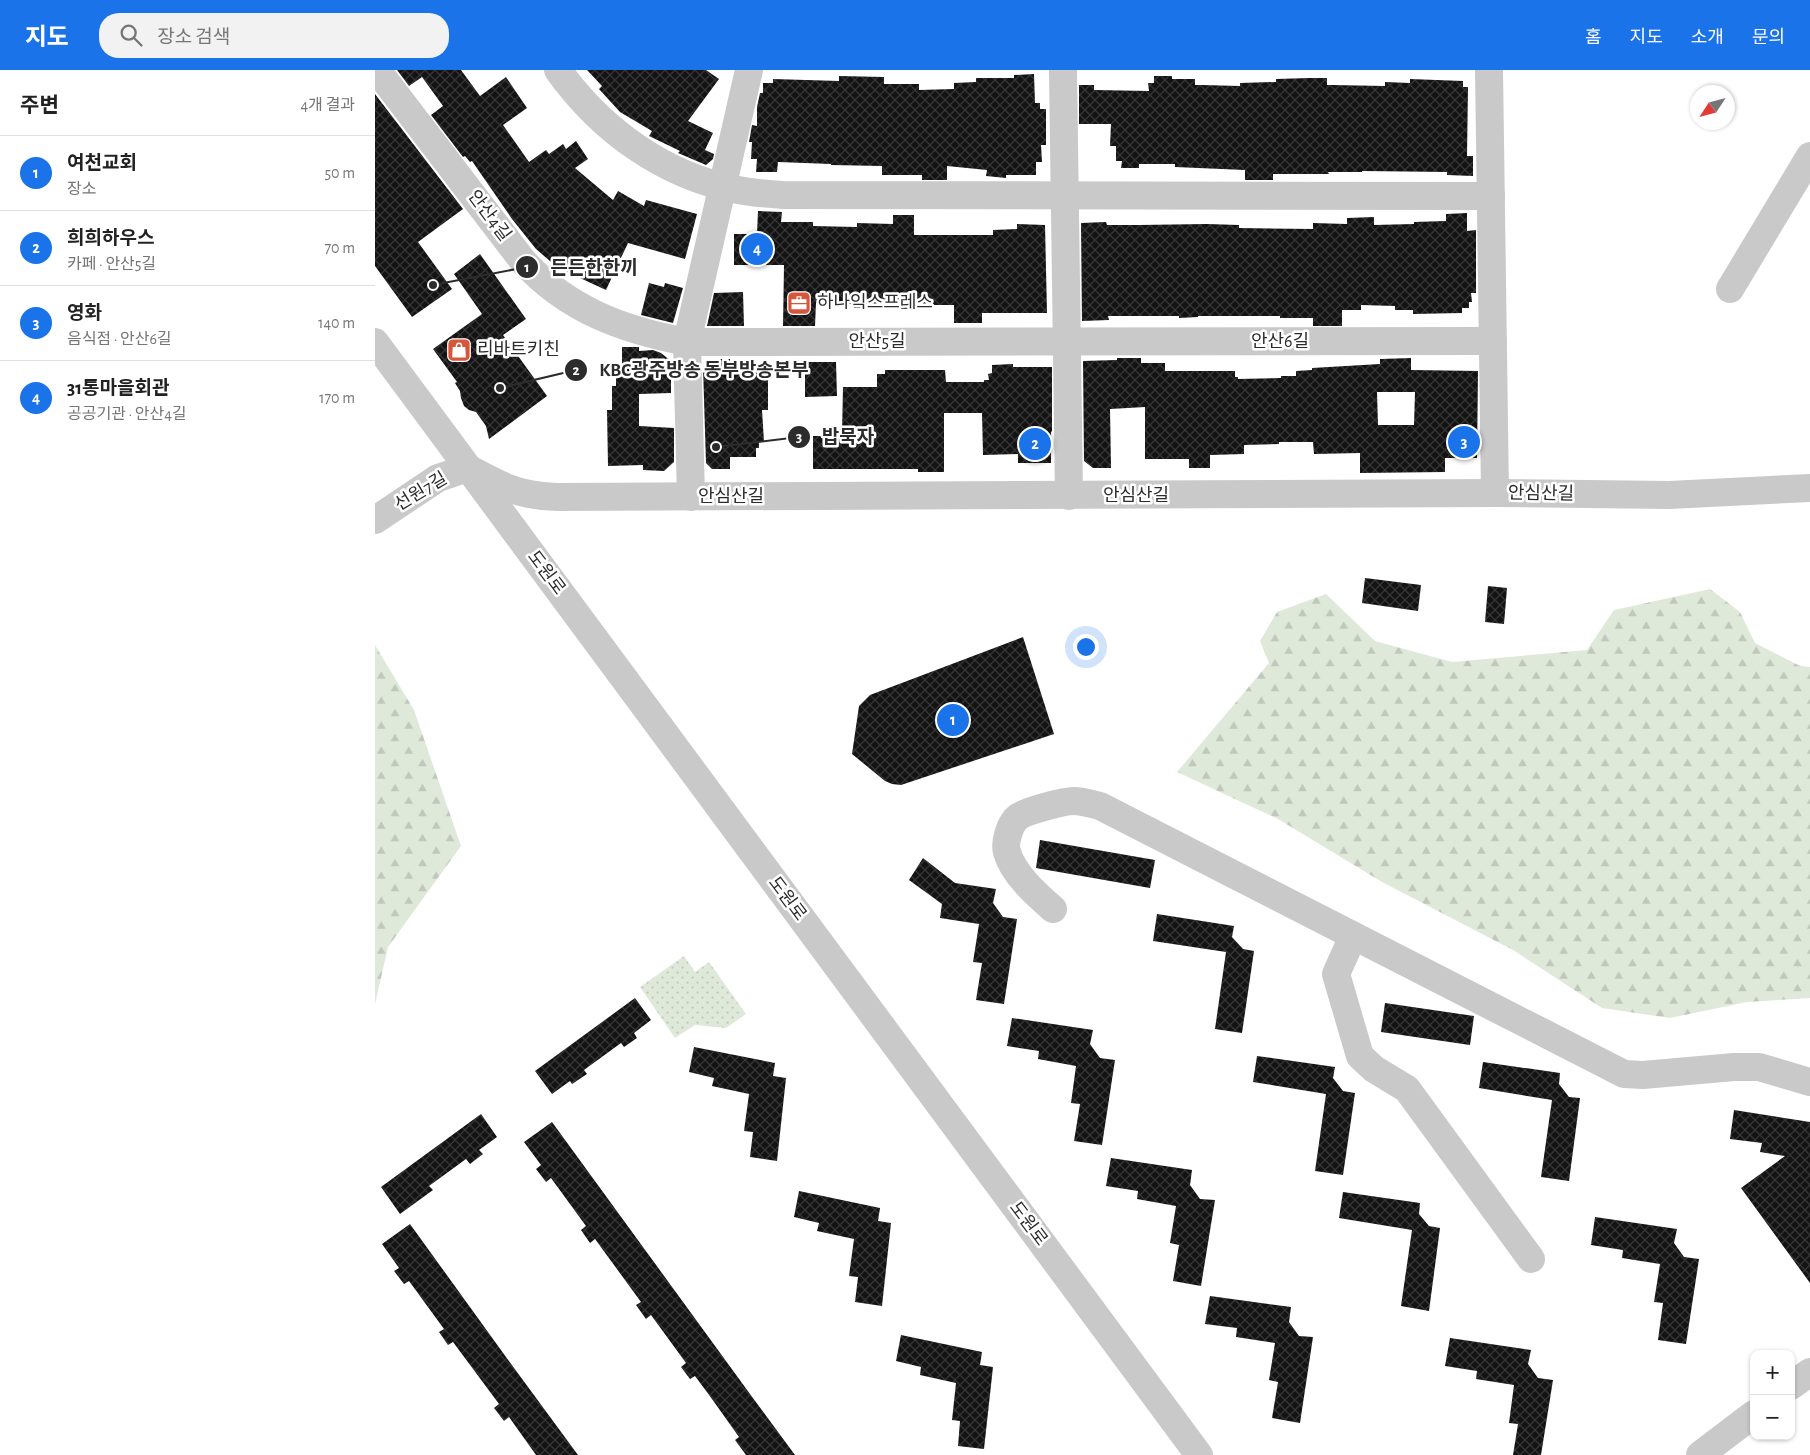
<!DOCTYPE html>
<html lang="ko">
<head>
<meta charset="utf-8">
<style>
	body { margin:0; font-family:"Alegreya Sans","Noto Sans KR",sans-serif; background:#f2f2f2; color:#222 }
	.controls { position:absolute; right:15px; bottom:15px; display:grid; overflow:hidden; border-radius:10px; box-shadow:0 1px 4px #0004 }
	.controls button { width:45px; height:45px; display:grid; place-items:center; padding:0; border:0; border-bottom:1px solid #e0e0e0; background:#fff; color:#222; font:25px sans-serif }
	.compass { position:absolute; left:1315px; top:15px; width:45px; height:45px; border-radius:50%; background:#fff; box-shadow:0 1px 4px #0004; rotate:234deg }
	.you { position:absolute; left:710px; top:576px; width:18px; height:18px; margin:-12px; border:4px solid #fff; border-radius:50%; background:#1a73e8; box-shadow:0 0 0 8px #1a73e833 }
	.badge { display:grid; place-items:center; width:32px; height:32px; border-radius:50%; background:#1a73e8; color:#fff; font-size:16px; font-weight:700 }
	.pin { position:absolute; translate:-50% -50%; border:2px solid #fff; box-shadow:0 1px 5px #0006 }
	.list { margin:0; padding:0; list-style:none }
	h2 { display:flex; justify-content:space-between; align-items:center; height:65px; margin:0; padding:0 20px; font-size:21px }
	h2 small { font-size:16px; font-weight:400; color:#767676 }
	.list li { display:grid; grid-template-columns:32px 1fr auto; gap:15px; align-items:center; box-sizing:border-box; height:75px; padding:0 20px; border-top:1px solid #e0e0e0 }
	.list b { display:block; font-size:19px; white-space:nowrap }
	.list p { margin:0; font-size:16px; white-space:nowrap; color:#767676 }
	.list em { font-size:16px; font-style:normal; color:#767676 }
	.icon { flex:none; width:28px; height:28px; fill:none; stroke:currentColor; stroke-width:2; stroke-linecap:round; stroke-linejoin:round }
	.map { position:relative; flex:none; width:1435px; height:1385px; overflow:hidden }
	header { display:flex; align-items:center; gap:30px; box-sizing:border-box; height:70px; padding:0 25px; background:#1a73e8; color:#fff }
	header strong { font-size:24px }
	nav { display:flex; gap:28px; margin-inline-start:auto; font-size:18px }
	.search { width:350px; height:45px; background:#f2f2f2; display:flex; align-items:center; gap:12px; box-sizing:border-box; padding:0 18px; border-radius:20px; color:#767676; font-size:19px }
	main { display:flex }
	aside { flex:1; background:#fff }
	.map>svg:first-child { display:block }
	.forest { fill:url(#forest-firs) }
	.park { fill:url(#park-dots) }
	.building { fill:url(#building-cross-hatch); fill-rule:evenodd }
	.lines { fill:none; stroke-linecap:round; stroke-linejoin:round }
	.minor { stroke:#c9c9c9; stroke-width:28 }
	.labels { text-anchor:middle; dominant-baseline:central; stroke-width:5; stroke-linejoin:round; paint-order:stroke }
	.street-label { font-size:18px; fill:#2c2c2c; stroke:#fff }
	.poi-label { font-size:18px; fill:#2c2c2c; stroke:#fff; text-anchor:start }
	.leader { fill:none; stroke:#2c2c2c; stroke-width:2 }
	.callout-dot { fill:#2c2c2c; stroke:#fff; stroke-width:2 }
	.mark-label { font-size:15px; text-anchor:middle; font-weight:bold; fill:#fff }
	.callout-label { font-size:19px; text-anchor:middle; font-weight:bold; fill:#2c2c2c; stroke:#fff; stroke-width:5; stroke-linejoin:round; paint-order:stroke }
</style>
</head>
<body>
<header>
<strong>지도</strong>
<div class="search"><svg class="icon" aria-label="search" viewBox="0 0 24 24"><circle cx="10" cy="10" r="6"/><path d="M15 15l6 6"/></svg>장소 검색</div>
<nav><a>홈</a><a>지도</a><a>소개</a><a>문의</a></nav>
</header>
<main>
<aside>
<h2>주변<small>4개 결과</small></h2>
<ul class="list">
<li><span class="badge">1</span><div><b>여천교회</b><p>장소</p></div><em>50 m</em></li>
<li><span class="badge">2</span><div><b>희희하우스</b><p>카페 · 안산5길</p></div><em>70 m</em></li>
<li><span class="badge">3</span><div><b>영화</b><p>음식점 · 안산6길</p></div><em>140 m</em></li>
<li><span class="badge">4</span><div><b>31통마을회관</b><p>공공기관 · 안산4길</p></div><em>170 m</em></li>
</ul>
</aside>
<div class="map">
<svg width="1435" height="1385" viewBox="0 0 1435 1385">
	<defs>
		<pattern id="forest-firs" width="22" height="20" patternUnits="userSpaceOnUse" patternTransform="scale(1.25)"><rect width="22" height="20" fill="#dfe9da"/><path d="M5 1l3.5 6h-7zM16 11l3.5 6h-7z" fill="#c0c8bb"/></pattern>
		<pattern id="park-dots" width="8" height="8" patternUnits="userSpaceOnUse" patternTransform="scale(1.25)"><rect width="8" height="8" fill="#dfe9da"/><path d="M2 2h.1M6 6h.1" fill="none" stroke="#c0c8bb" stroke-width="1.8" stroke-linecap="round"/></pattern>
		<pattern id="building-cross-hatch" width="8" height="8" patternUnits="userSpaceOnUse" patternTransform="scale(1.25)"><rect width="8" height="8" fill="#131313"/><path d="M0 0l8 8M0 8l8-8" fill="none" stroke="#363636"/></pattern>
	</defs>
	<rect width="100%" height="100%" fill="#fff"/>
	<g class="forest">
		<polygon points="1335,519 1365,542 1380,573 1425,596 1435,597 1435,928 1372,932 1295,948 1227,938 1138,880 1007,812 903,749 802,702 894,593 885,571 902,542 951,524 1000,571 1077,592 1212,580 1239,540"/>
		<polygon points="0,575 39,640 86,776 13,877 0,934"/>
	</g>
	<polygon class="park" points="309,886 320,902 334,892 371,944 351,958 320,955 300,968 265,917"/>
	<g class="building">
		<polygon points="22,0 86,0 105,26 131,7 152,38 128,55 154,92 171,80 174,84 188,74 191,79 201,71 213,89 200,98 238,130 243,121 269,136 271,130 322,144 310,189 253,173 231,220 192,202 190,204 161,179 137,149 97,91 95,92 90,86 88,87 56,45 68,36 47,7 34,16"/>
		<polygon points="212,0 331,0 344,9 313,51 338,63 330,80 339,84 338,89 331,95 303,83 305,81 274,66 277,61 245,42 224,19 227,16"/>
		<polygon points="659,4 660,33 665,33 665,39 671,39 671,75 666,75 667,92 661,92 661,105 631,105 631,108 611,106 612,100 572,96 572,110 547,110 547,105 507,105 507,96 456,95 456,94 403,92 402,102 381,102 382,89 376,89 377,72 374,72 377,55 382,56 382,37 385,23 388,23 388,13 398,13 398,9 464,11 464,6 509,7 509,14 544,14 544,20 579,19 579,13 601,12 601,8 639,8 639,5"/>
		<polygon points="779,6 797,6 797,9 820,9 820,15 827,15 865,16 865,13 901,12 901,9 934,8 952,8 952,15 957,15 1010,16 1010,12 1035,13 1035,9 1088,11 1088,17 1093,17 1092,86 1098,86 1098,106 1072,105 1072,102 987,101 987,102 953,102 954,104 898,104 898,110 870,110 870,100 800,97 800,94 764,94 764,98 746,98 747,91 741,91 741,76 735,76 736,54 704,54 704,15 719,15 719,20 774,21 773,13 779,13"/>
		<polygon points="0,24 88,139 43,172 77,219 37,247 0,196"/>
		<polygon points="383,141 407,142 406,152 438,152 438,156 482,157 482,153 518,154 518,145 539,145 539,165 618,165 618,160 642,159 642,154 670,155 672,243 607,243 607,253 579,253 579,235 540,235 540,239 479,238 479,234 441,233 440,256 408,256 409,195 359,195 359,164 382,164"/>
		<polygon points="1092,143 1092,161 1101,160 1101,223 1096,223 1097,232 1094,232 1094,238 1087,238 1087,243 1038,244 1038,240 1020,240 1020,236 986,235 986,240 967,240 967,256 938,256 938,248 905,248 905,246 823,246 823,247 804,248 804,246 733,246 734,250 707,251 706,153 731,152 732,155 764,155 832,154 864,155 864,158 938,159 938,153 972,154 972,148 999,147 999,155 1039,154 1039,152 1071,151 1071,144"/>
		<polygon points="105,184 151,249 128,265 172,326 114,369 111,356 101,342 94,340 89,336 86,328 85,321 80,313 82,312 58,279 107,244 79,204"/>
		<polygon points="274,213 289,217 290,213 308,218 298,253 266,245"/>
		<polygon points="368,222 369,256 332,256 339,223"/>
		<polygon points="247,277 264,277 264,281 278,280 286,283 296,291 296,323 264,324 264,356 299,358 299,392 289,401 268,400 268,395 233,396 232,340 237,340 237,316 241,316 241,295 247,296"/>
		<path d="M 742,288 L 766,288 L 766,293 L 790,293 L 790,301 L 860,301 L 860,307 L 863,307 L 863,309 L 906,308 L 906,306 L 921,306 L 921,301 L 937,300 L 937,298 L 1005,294 L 1005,289 L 1036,288 L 1036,300 L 1103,301 L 1102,388 L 1070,388 L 1070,402 L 985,403 L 985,383 L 939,384 L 938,372 L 904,372 L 904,374 L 869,375 L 869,384 L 835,385 L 835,398 L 814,398 L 814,389 L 770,389 L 770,337 L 735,339 L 736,398 L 718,398 L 709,391 L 708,291 L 742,290 ZM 1002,322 L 1040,322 L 1039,355 L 1003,355 Z"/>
		<polygon points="336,289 355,289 355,297 393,298 393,340 387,340 389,372 384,372 384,378 381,378 381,387 355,387 355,399 337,399 331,393 328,297"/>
		<polygon points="430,292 461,292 462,326 430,327"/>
		<polygon points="638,294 638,297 677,297 677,362 676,361 676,393 643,393 643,384 608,385 607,343 569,343 569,402 543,402 543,399 438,399 438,366 466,366 467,363 468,317 502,317 502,304 510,304 510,300 570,300 571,312 609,312 609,310 614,310 613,304 617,303 617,295"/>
		<polygon points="990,508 1046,515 1043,541 987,533"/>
		<polygon points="1113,516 1132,518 1129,554 1110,552"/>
		<polygon points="648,567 679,664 526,715 517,714 510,711 477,684 484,636 495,625"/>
		<polygon points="665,770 780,790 775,818 661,798"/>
		<polygon points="548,788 580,813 621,819 618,833 628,847 642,849 629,934 601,930 607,893 598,892 604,854 565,848 567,834 534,810"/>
		<polygon points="782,844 859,856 857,867 868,879 879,881 867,963 840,959 851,882 778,871"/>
		<polygon points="260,928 276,950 259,963 262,968 249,977 246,973 209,1000 212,1004 197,1014 195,1011 177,1024 160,1001"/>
		<polygon points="1010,933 1099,946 1095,975 1006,962"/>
		<polygon points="637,948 718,960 715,974 725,988 740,990 727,1075 699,1071 705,1034 696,1033 701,996 663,989 664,981 632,976"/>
		<polygon points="319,977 400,993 398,1006 411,1008 402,1091 375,1087 378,1062 369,1061 374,1024 337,1016 339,1008 314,1002"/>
		<polygon points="882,986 960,997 958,1008 968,1021 980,1023 968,1105 940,1101 951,1024 878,1012"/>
		<polygon points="1108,992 1185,1003 1184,1014 1194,1027 1205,1028 1194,1111 1166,1107 1177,1030 1104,1018"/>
		<polygon points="1359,1040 1435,1052 1435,1213 1366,1118 1410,1086 1385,1082 1387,1073 1355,1069"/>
		<polygon points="106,1044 122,1067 104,1080 108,1084 95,1094 91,1089 54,1116 58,1120 25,1144 6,1117"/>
		<polygon points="177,1052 375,1324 420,1385 371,1385 360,1370 364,1367 337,1329 320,1306 315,1309 306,1297 311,1293 276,1245 271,1249 261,1235 266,1232 220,1169 215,1173 206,1160 211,1156 176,1108 171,1112 161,1099 166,1095 149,1072"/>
		<polygon points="736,1088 817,1100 815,1115 825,1129 840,1130 826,1216 798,1211 804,1175 795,1173 801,1136 762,1129 763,1121 731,1116"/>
		<polygon points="424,1121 505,1138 503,1151 516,1153 507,1236 480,1232 483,1207 474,1206 479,1169 442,1161 444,1153 419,1147"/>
		<polygon points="968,1122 1045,1133 1044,1144 1054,1156 1065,1158 1054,1241 1026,1236 1037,1160 964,1148"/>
		<polygon points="1220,1147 1302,1159 1299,1173 1309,1187 1324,1189 1311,1274 1283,1270 1288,1233 1279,1232 1285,1194 1247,1188 1248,1180 1216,1175"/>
		<polygon points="35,1154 131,1287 203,1385 161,1385 134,1347 129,1351 119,1338 124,1334 78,1272 73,1275 64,1262 69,1259 34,1211 29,1214 19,1201 24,1198 7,1174"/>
		<polygon points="835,1226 916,1237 914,1252 924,1266 938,1267 925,1353 897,1348 903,1312 894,1310 900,1273 861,1267 862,1258 830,1254"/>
		<polygon points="526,1265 607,1282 605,1295 618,1297 609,1379 583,1376 585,1351 577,1350 581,1313 545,1305 546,1297 521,1291"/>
		<polygon points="1075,1268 1156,1280 1153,1294 1163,1308 1178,1310 1166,1385 1138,1385 1143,1354 1134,1353 1139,1315 1101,1309 1102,1301 1070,1296"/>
	</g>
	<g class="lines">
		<g class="minor">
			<path d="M 2,0 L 148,191 C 193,240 248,260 312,272 L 1118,271"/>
			<path d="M 183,0 C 226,60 289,106 363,120 C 378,123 393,124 408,125 L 1116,126"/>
			<polyline points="688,0 694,426"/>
			<polyline points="1114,0 1120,423"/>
			<polyline points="1355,219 1435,86"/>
			<polyline points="0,272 824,1385"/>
			<polyline points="316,427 312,272 374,0"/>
			<path d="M 0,450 L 63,408 L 93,398 C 127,416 142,426 182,427 L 1120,423 L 1294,425 L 1435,418"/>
			<path d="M 678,839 C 662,825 638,804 632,782 C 629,773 635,753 643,747 C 651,741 689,731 699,731 C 707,731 717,734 725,736 L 1249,1004 L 1268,1005 L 1359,997 L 1384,997 L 1435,1012"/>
			<polyline points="978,866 961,904 985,986 999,999 1032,1019 1156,1189"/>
			<polyline points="1416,1316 1435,1302"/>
			<polyline points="1325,1385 1379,1344"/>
		</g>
	</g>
	<defs>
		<g id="office-square" transform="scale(1.25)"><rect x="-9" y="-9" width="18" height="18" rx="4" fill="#d7553a" stroke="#fff"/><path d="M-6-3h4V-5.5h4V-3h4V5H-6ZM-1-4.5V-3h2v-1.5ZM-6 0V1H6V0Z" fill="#fff"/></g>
		<g id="shop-square" transform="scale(1.25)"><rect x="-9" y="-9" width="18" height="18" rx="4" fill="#d7553a" stroke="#fff"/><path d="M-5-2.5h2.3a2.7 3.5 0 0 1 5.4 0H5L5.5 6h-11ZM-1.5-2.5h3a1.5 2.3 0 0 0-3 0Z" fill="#fff"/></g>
	</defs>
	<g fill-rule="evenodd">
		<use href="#office-square" x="424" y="233"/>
		<use href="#shop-square" x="84" y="280"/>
	</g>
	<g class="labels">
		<g class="street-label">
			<text transform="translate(114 146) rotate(53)">안산4길</text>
			<text x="502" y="272">안산5길</text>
			<text x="905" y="272">안산6길</text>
			<text transform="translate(46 422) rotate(-31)">선원7길</text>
			<text transform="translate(1166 424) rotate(1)">안심산길</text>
			<text x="761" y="426">안심산길</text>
			<text x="356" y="427">안심산길</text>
			<text transform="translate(171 503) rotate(53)">도원로</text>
			<text transform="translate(412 829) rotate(53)">도원로</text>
			<text transform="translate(653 1154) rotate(53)">도원로</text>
		</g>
		<g class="poi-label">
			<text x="442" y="233">하나익스프레스</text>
			<text x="102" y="280">리바트키친</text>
		</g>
	</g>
	<path class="leader" d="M58 215L152 197M125 318L201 300M341 377L424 367"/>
	<g class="callout-dot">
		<circle cx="58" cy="215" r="5"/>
		<circle cx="125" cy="318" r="5"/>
		<circle cx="341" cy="377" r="5"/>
		<circle cx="152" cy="197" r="12"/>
		<circle cx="201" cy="300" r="12"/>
		<circle cx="424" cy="367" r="12"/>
	</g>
	<g class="mark-label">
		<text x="152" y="202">1</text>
		<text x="201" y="305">2</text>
		<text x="424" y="372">3</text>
	</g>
	<g class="callout-label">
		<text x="219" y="204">든든한한끼</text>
		<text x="329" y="306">KBC광주방송 동부방송본부</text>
		<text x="473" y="373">밥묵자</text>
	</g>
</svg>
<div class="controls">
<button>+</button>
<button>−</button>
</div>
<svg class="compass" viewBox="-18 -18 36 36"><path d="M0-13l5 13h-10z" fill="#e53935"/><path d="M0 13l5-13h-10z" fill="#767676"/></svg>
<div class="you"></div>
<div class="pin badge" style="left:578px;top:650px">1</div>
<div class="pin badge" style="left:660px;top:374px">2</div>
<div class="pin badge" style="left:1089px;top:372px">3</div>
<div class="pin badge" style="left:382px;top:179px">4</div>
</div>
</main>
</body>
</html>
